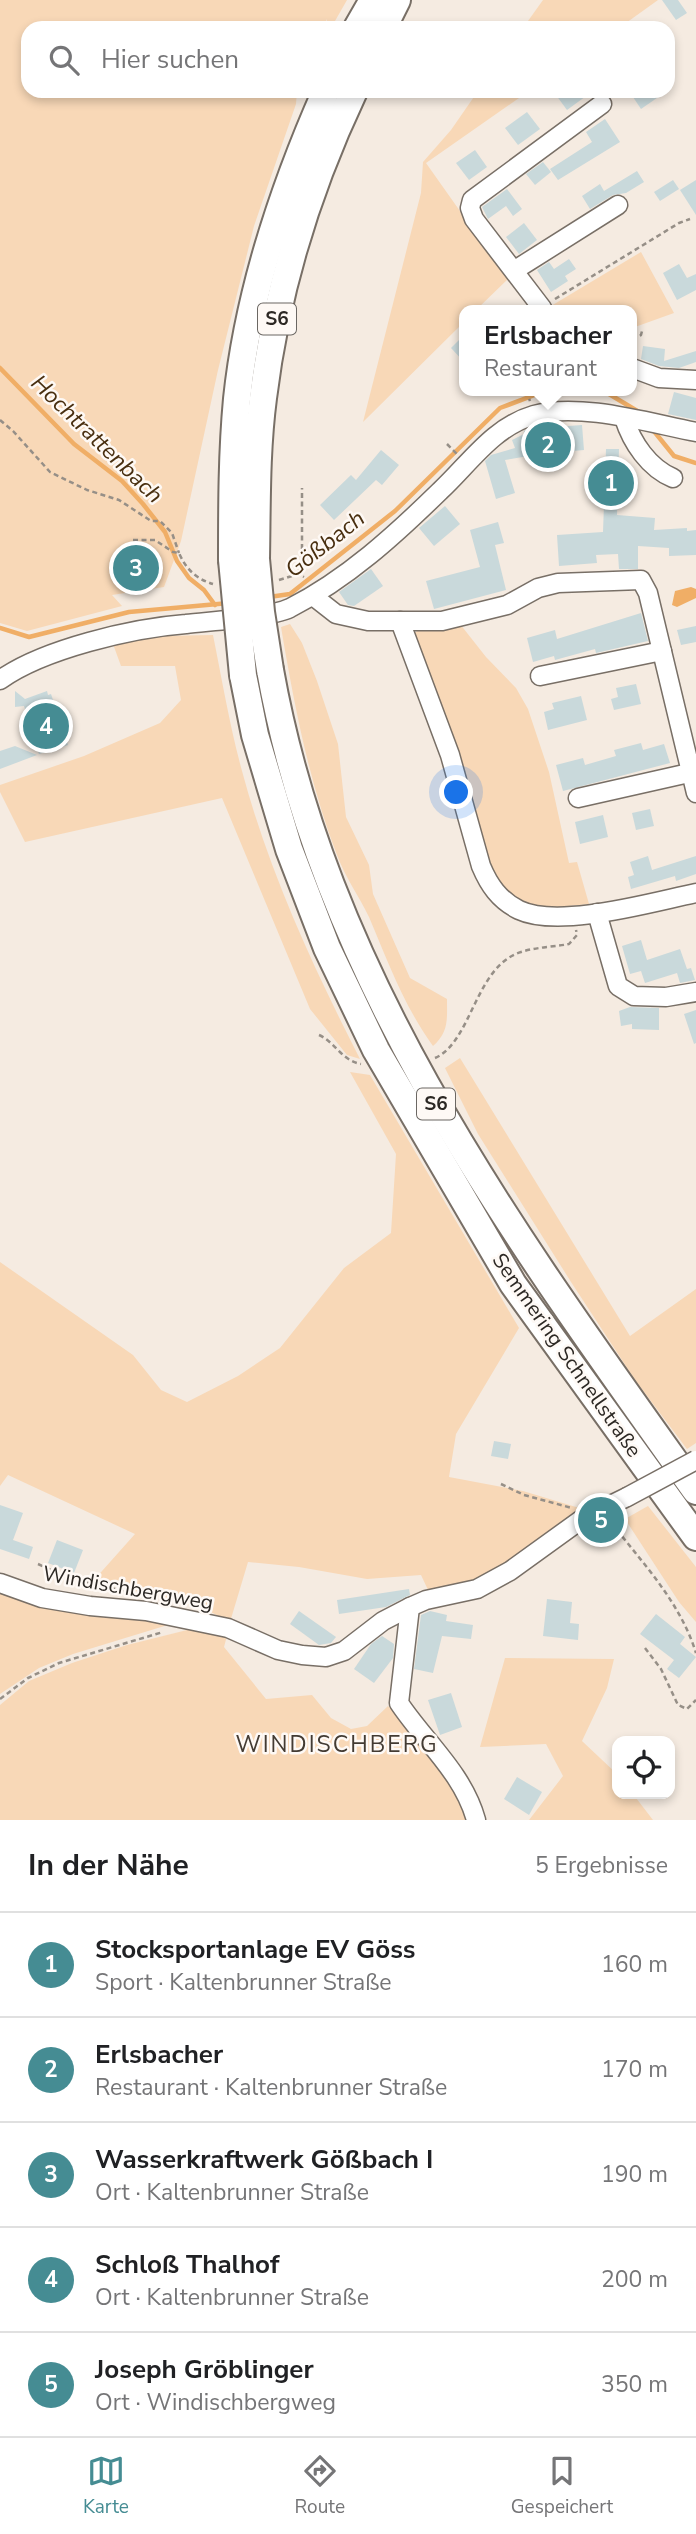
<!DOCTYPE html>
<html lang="de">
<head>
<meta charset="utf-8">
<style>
	body { margin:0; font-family:"Nunito Sans",sans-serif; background:#f2f2f2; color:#202124 }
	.controls { position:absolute; right:21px; bottom:21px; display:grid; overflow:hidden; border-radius:14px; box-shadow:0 4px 10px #0003 }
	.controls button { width:63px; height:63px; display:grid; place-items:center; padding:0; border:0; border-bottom:2px solid #e0e0e0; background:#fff; color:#202124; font:35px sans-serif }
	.you { position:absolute; left:457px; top:793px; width:24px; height:24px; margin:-18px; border:5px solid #fff; border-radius:50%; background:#1a73e8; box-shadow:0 0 0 10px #1a73e833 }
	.badge { display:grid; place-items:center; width:46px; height:46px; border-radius:50%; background:#458c93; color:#fff; font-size:23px; font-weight:700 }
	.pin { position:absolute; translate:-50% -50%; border:4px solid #fff; box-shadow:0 2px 7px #0006 }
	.popup { position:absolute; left:459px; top:305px; width:178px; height:91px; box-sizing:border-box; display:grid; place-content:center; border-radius:14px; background:#fff; filter:drop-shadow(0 2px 5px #0005); font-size:23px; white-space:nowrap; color:#757577 }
	.popup b { font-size:26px; color:#202124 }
	.popup::after { content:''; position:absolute; left:50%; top:100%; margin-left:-14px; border:14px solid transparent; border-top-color:#fff }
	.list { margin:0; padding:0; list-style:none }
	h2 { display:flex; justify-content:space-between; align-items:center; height:91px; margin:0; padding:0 28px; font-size:30px }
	h2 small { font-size:23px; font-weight:400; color:#757577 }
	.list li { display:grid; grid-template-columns:46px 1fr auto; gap:21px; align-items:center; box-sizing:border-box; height:105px; padding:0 28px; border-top:2px solid #e0e0e0 }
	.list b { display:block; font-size:26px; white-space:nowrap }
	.list p { margin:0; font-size:23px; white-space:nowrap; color:#757577 }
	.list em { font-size:23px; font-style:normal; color:#757577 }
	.icon { flex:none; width:38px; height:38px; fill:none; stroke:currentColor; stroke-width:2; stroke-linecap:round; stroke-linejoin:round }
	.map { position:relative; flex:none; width:696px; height:1820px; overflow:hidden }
	.search { position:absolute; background:#fff; box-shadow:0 4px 10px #0003; left:21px; right:21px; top:21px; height:77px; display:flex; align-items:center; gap:18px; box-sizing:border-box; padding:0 24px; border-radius:21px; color:#757577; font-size:26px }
	.sheet { height:616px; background:#fff }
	nav { display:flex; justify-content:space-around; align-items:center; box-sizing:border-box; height:98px; border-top:2px solid #e0e0e0; background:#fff; font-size:19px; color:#757577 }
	nav a { display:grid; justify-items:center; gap:4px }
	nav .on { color:#458c93 }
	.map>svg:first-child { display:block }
	.green { fill:#f8d8b7 }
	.water { fill:#f0ae66 }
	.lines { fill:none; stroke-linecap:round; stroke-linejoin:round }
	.stream { stroke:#f0ae66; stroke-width:4.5 }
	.building { fill:#c9d9db }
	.minor-casing { stroke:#786f66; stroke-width:21 }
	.highway-casing { stroke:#786f66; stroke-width:30 }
	.path { stroke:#968f87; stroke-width:2.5; stroke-dasharray:5 3.5; stroke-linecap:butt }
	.minor { stroke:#fff; stroke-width:18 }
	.highway { stroke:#fff; stroke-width:26 }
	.minor-bridge-casing { stroke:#786f66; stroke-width:21; stroke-linecap:butt }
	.highway-bridge-casing { stroke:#786f66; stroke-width:30; stroke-linecap:butt }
	.minor-bridge { stroke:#fff; stroke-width:18 }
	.highway-bridge { stroke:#fff; stroke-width:26 }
	.labels { text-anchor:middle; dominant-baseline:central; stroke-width:5; stroke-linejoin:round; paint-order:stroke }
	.shield { fill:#fef9f5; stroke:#6b6763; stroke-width:2 }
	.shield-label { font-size:19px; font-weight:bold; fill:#2c2824 }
	.street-label { font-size:21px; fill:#2c2824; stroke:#fef9f5 }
	.water-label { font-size:23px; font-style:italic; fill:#492f10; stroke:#fef9f5 }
	.neighbourhood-label { font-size:23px; letter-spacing:2px; fill:#433b33; stroke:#fef9f5 }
</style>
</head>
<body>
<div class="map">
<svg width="696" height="1820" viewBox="0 0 696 1820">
	<rect width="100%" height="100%" fill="#f5ebe1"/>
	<g class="green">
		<polygon points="0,0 347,0 331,28 327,28 327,19 323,28 28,28 28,91 297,91 296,104 254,226 218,370 181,541 164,587 112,595 122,606 27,631 0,623"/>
		<polygon points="543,0 658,0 619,28 523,28"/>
		<polygon points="478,91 529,91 426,163 508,279 476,310 464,310 464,322 363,422 421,193 423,162 451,130"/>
		<polygon points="641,252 674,313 635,327 637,335 632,337 632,310 557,310 551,306"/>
		<path d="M 290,624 L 302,643 L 317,681 L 338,744 L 346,817 L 369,865 L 373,894 L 410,978 L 447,999 C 447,1019 449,1032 433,1046 C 403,1004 389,964 369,917 C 359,896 345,877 337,855 C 309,782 294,704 281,627 Z"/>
		<polygon points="460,624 486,657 516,688 528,709 549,772 569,863 577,862 589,904 548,908 515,901 500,886 482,848 411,635 422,628"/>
		<path d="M 213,635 C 222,680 230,727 242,771 C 269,872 313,967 360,1059 L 347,1055 L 310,1009 L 222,798 L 25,842 L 0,792 L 0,785 L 84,756 L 160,723 L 181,700 L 175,666 L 121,666 L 113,644 L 162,636 Z"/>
		<polygon points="460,1058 630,1336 696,1289 696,1443 687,1449 635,1380 571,1282 478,1134 445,1068"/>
		<polygon points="350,1072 370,1075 519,1328 456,1434 449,1477 523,1491 586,1510 481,1582 429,1592 421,1575 367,1579 299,1567 248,1562 230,1622 207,1610 94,1580 135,1534 8,1475 0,1486 0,1262 133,1355 161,1390 187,1402 238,1376 280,1348 344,1268 391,1233 396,1154"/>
		<polygon points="648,1506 696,1567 696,1622 679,1602 625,1519"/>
		<polygon points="0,1588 171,1624 73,1654 39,1668 0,1694"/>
		<polygon points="195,1628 228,1632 224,1647 266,1699 312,1695 331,1718 351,1729 367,1726 388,1706 414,1731 447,1771 471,1820 0,1820 0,1705 29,1681 72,1663 127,1645"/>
		<polygon points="505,1658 614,1659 607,1688 582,1741 617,1774 617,1794 633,1794 653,1820 529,1820 563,1776 546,1744 480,1747"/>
	</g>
	<polygon class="water" points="691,587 696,589 696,598 677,607 672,605 675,591"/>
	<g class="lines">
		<g class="stream">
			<polyline points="0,368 74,444 122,481 143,504 165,532 177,561 189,578 204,590 215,605"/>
			<polyline points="604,391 639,412"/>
			<polyline points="653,430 674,456 696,463"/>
			<polyline points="269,597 290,594 395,511 500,408 545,391"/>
			<polyline points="0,628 29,637 129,612 229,603"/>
		</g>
	</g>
	<g class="building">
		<polygon points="662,0 678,0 687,13 676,20"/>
		<polygon points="553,91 593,91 567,110"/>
		<polygon points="629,91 667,91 641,109"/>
		<polygon points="527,112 540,129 518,145 505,128"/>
		<polygon points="605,119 620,142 558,180 550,169 592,142 586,132"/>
		<polygon points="475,150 487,167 469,180 456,163"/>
		<polygon points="543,162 551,172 535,185 526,174"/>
		<polygon points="637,171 644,182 626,193 613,195 590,209 582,196 600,184 604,191"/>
		<polygon points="673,180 679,189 660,201 654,192"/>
		<polygon points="696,180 696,215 680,190"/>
		<polygon points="507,189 522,209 513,216 506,206 488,219 482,207"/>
		<polygon points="524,223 537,240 519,254 506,237"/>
		<polygon points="569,259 576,269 565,276 568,281 551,292 537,270 549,262 554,269"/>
		<polygon points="679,264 687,278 696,274 696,290 677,300 663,273"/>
		<polygon points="464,335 464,362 451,348"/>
		<polygon points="643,346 665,349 664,361 696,351 696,362 679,368 659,366 641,359"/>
		<polygon points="674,392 696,398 696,420 668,414"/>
		<polygon points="582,425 584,450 540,454 505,460 515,493 496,499 485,461 491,455 515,448 512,440 524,434 524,431 528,429"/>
		<polygon points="606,449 619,449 617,515 655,518 654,530 687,528 687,531 696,530 696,555 669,556 669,548 638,546 638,569 619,569 618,554 596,555 597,563 559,566 557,535 603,532"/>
		<polygon points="381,450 399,465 382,485 376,480 334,520 320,505 351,475 356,480"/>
		<polygon points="445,506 460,524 434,546 419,528"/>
		<polygon points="498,522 504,543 495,545 506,590 434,609 426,581 480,567 470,530"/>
		<polygon points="140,542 151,575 129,582 118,550"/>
		<polygon points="371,569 383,586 354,606 348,605 339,592"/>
		<polygon points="641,613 648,641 596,653 595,649 555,660 554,656 533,662 527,638 555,630 557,639"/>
		<polygon points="696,626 696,642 681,645 677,630"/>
		<polygon points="636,684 641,704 614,710 611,699 618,697 616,688"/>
		<polygon points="15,691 25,699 47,691 48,695 51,694 68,745 39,754 24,706 15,707"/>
		<polygon points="581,696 587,720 548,730 544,712 554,709 552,703"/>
		<polygon points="641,743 643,750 664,744 670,763 563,791 556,765 583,758 585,765 616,756 614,750"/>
		<polygon points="15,746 37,755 0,769 0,751"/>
		<polygon points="650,809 654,826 636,830 632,813"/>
		<polygon points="603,815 608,837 580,844 575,822"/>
		<polygon points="648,856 652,870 696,856 696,874 676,881 675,876 631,889 628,877 634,875 630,862"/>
		<polygon points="641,940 647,960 680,949 687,969 691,968 695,980 680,983 677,973 645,983 641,971 630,974 622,946"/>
		<polygon points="630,1007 659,1008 659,1030 632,1029 632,1024 621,1026 619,1011"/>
		<polygon points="696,1010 696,1043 694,1044 684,1014"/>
		<polygon points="494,1441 511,1444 508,1459 491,1456"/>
		<polygon points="0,1505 23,1513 13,1540 33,1547 29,1559 0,1549"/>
		<polygon points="57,1540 83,1550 74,1573 48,1563"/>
		<polygon points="409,1589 410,1595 386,1607 339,1614 337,1600"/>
		<polygon points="547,1599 572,1602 570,1623 579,1624 578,1640 543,1636"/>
		<polygon points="299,1611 336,1637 331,1643 319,1645 290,1624"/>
		<polygon points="430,1611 447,1615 446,1621 473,1625 471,1639 442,1636 433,1673 414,1669 421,1615"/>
		<polygon points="656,1614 685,1637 680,1644 696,1657 679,1678 667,1669 674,1660 640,1634"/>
		<polygon points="382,1636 394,1644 393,1658 374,1683 354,1669 371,1644"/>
		<polygon points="451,1693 462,1727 440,1735 428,1700"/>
		<polygon points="517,1777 542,1792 529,1815 504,1799"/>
	</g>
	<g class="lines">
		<g class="minor-casing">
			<g id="minor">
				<polyline points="515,270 618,205"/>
				<polyline points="541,310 542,308 474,219 470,208 472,200 602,104"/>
				<polyline points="632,368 659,378 696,380"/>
				<path d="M 624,418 C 632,443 649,468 673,478"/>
				<polyline points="313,596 336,614 368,621 442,621 507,605 538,588 558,583 641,580 648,593 696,793"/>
				<path d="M 400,621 L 450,755 L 481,866 C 489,885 499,900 519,910 C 559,929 652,902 696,893"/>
				<polyline points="540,676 662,651"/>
				<path d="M 0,680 C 43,649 133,628 186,624 C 211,621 269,618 290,608 C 347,579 395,535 440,491 C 470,463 493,427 534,415 C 580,402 649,423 696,432"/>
				<polyline points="578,798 689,773"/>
				<polyline points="597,913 618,986 634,996 666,997 696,992"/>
				<polyline points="0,1583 42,1598 90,1606 146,1611 228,1628 278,1650 302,1655 326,1657 344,1651 383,1621 410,1607 426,1600 477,1589 510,1571 582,1519 627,1497"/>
				<path d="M 410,1607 L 399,1703 C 425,1742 463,1773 476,1820"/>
			</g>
		</g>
		<g class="highway-casing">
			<g id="highway">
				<polyline points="357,28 373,0"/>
				<polyline points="383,28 397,0"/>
				<path d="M 256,559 C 257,505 256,451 263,398 C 276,292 308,188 354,91"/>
				<path d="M 232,560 C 232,506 232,453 237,399 C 248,294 283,188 326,91"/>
				<path d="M 270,670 C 326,983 516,1238 696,1491"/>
				<polyline points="243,675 255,735 289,849 327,948 376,1050 513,1284 696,1537"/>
			</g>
		</g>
		<g class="path">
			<polyline points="555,299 679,223 690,219"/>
			<polyline points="632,339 641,335 642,331"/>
			<polyline points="526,391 530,401"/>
			<polyline points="0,420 13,431 50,472 87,490 119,500 151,521 160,521 172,533 179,553"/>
			<polyline points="447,444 457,454"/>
			<path d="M 133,540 L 155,540 L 173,552 L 179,553 C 186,569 196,579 213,584"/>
			<polyline points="298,574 302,558 302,488"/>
			<polyline points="279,580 298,574 304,577"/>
			<path d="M 319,1035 C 335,1042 342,1061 361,1064"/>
			<path d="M 435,1058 C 472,1042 475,966 521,952 C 536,947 554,947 569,944 L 577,935 L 576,930"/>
			<polyline points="501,1484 524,1495 572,1508"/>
			<path d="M 614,1522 L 617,1530 C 648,1569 681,1605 696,1653"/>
			<polyline points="38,1564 67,1577 127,1592"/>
			<polyline points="645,1648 661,1669 678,1705 687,1709 696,1700"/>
			<polyline points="0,1699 28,1678 59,1663 163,1632"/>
		</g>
		<use href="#minor" class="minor"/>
		<use href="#highway" class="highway"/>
		<g class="minor-bridge-casing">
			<polyline id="minor-bridge" points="627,1497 696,1460"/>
		</g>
		<g class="highway-bridge-casing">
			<g id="highway-bridge">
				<polyline points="256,559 261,612 270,670"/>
				<polyline points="232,560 243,675"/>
			</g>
		</g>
		<use href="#minor-bridge" class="minor-bridge"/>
		<use href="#highway-bridge" class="highway-bridge"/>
	</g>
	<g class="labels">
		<g class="shield">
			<rect x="258" y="303.5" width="38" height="31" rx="5"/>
			<rect x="417" y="1088.5" width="38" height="31" rx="5"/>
		</g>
		<g class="shield-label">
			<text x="277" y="319">S6</text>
			<text x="436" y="1104">S6</text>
		</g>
		<g class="street-label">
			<text transform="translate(567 1355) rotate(55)">Semmering Schnellstraße</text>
			<text transform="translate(128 1588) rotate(10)">Windischbergweg</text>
		</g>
		<g class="water-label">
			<text transform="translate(97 439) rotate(44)">Hochtrattenbach</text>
			<text transform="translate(325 544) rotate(-38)">Gößbach</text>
		</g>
		<g class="neighbourhood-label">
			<text x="337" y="1744">WINDISCHBERG</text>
		</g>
	</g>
</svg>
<div class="controls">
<button><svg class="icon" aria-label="locate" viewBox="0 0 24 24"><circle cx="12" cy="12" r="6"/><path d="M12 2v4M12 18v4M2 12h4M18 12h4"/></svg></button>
</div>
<div class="you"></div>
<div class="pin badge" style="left:611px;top:483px">1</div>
<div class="pin badge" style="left:548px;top:445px">2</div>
<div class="popup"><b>Erlsbacher</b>Restaurant</div>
<div class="pin badge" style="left:136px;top:568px">3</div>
<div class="pin badge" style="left:46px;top:726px">4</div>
<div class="pin badge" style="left:601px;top:1520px">5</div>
<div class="search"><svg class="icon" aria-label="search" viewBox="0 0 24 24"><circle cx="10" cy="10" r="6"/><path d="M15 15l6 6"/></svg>Hier suchen</div>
</div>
<section class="sheet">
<h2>In der Nähe<small>5 Ergebnisse</small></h2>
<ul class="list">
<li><span class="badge">1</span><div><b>Stocksportanlage EV Göss</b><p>Sport · Kaltenbrunner Straße</p></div><em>160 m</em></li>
<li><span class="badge">2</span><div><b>Erlsbacher</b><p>Restaurant · Kaltenbrunner Straße</p></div><em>170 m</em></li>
<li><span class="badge">3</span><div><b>Wasserkraftwerk Gößbach I</b><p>Ort · Kaltenbrunner Straße</p></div><em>190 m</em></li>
<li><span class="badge">4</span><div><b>Schloß Thalhof</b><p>Ort · Kaltenbrunner Straße</p></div><em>200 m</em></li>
<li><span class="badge">5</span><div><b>Joseph Gröblinger</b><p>Ort · Windischbergweg</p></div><em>350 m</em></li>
</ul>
</section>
<nav>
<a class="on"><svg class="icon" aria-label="map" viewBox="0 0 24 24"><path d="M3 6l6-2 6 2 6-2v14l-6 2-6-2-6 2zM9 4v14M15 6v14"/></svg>Karte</a>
<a><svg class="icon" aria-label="directions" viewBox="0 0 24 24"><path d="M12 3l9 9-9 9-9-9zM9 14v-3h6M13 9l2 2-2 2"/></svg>Route</a>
<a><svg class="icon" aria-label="saved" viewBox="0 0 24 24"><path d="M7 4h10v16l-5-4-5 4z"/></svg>Gespeichert</a>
</nav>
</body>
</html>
